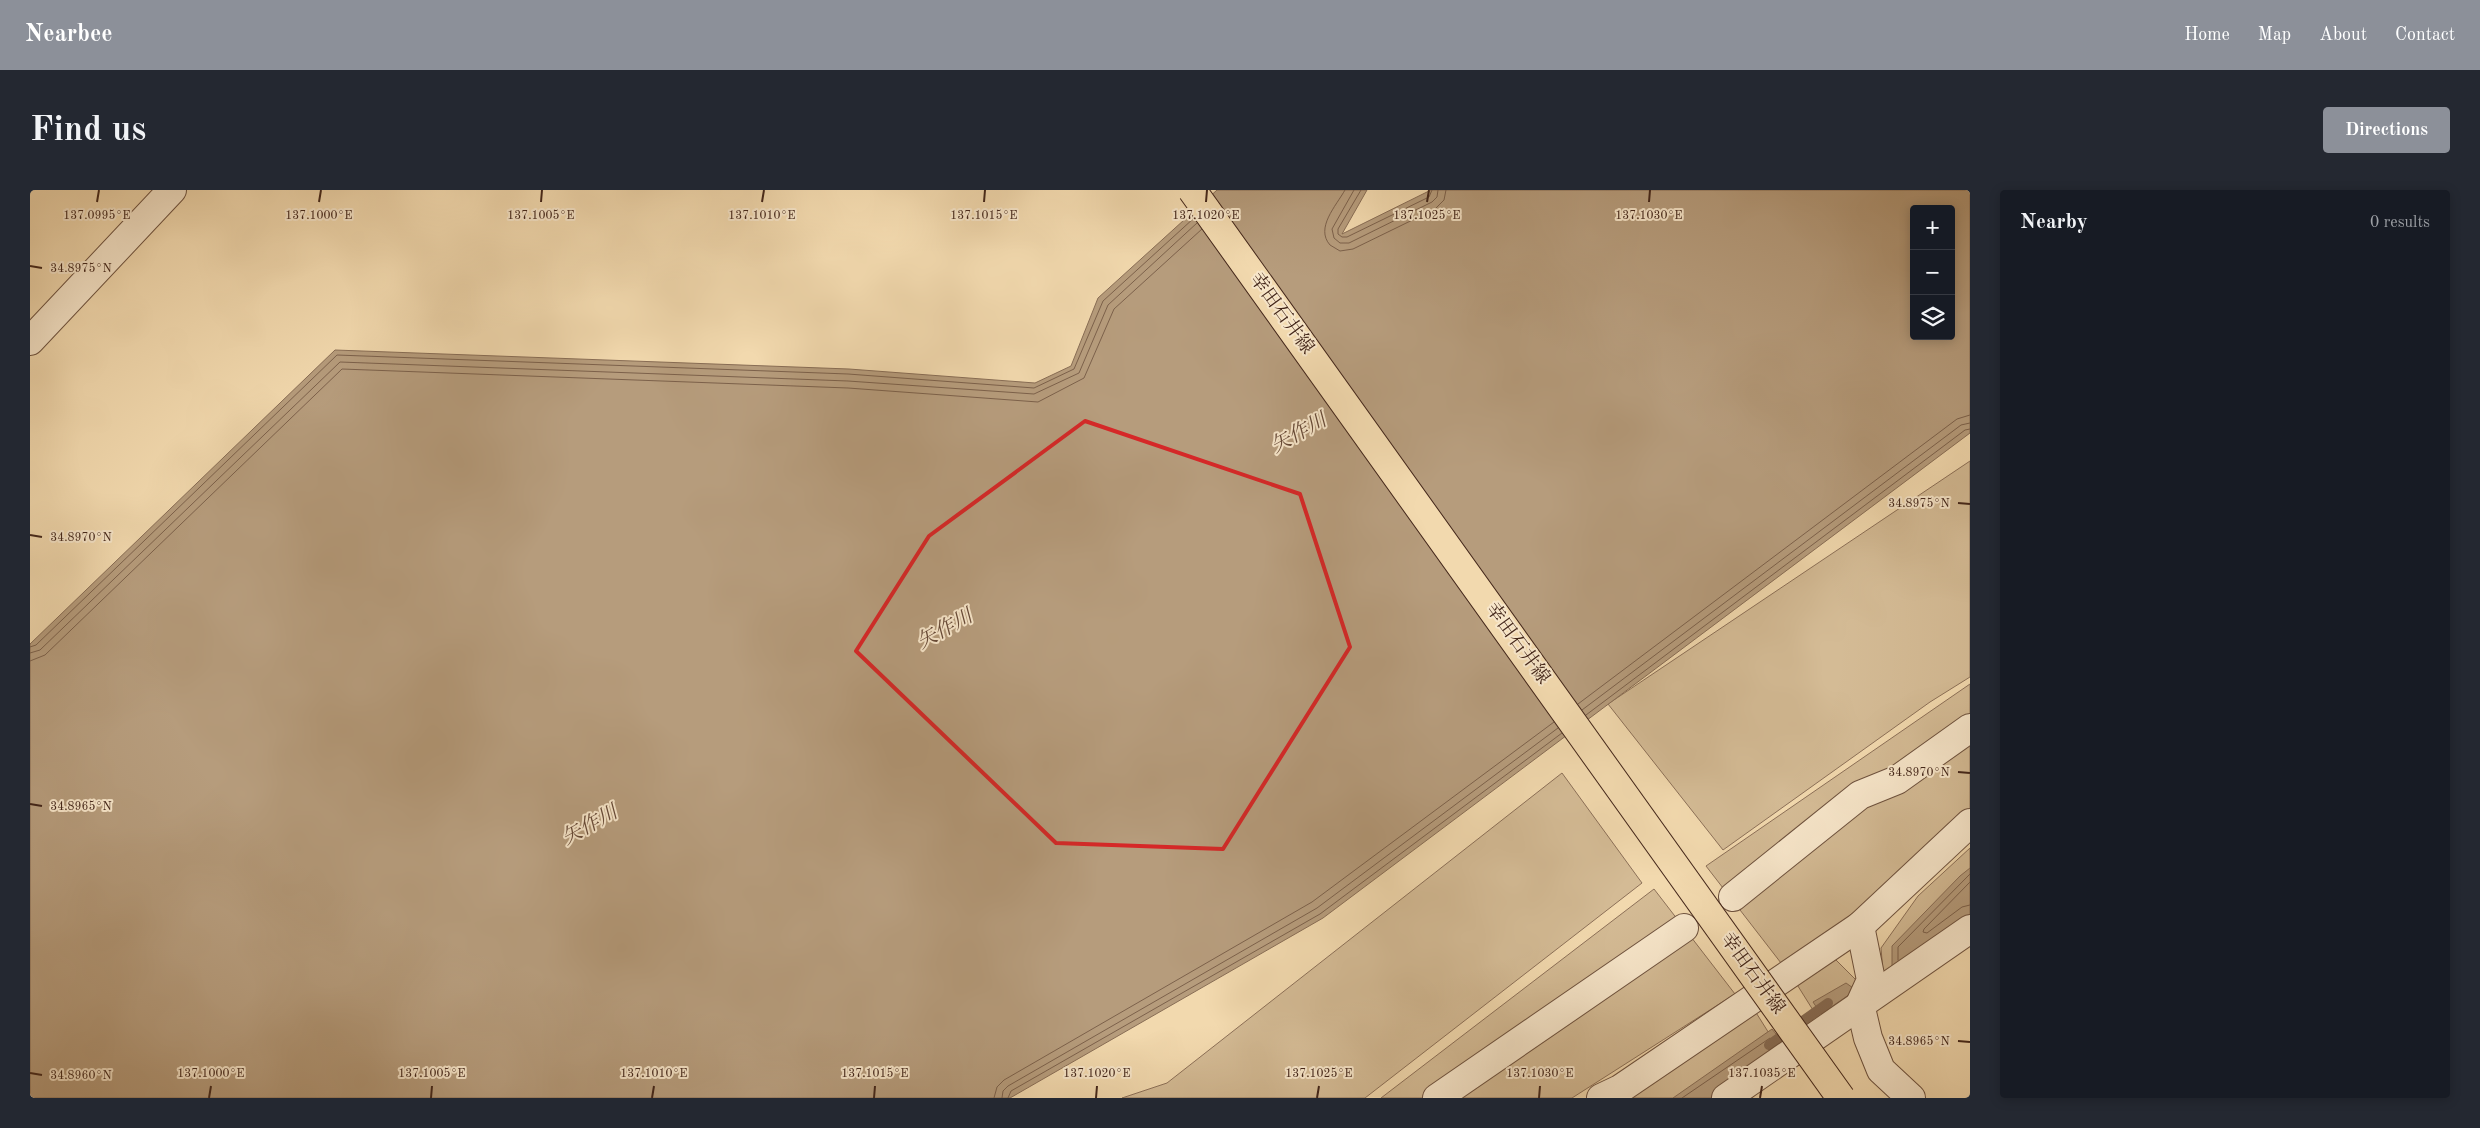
<!DOCTYPE html>
<html lang="en">
<head>
<meta charset="utf-8">
<style>
	body { margin:0; font-family:"Old Standard TT","Noto Serif JP",serif; background:#242831; color:#f1f3f6 }
	.controls { position:absolute; right:15px; top:15px; display:grid; overflow:hidden; border-radius:5px; box-shadow:0 2px 12px #0003 }
	.controls button { width:45px; height:45px; display:grid; place-items:center; padding:0; border:0; border-bottom:1px solid #363941; background:#171b24; color:#f1f3f6; font:25px sans-serif }
	.list { margin:0; padding:0; list-style:none }
	h2 { display:flex; justify-content:space-between; align-items:center; height:65px; margin:0; padding:0 20px; font-size:21px }
	h2 small { font-size:16px; font-weight:400; color:#9ea1a6 }
	.icon { flex:none; width:28px; height:28px; fill:none; stroke:currentColor; stroke-width:2; stroke-linecap:round; stroke-linejoin:round }
	.map { position:relative; flex:none; width:1940px; height:908px; overflow:hidden; border-radius:5px }
	header { display:flex; align-items:center; gap:30px; box-sizing:border-box; height:70px; padding:0 25px; background:#8c9099; color:#fff }
	header strong { font-size:24px }
	nav { display:flex; gap:28px; margin-inline-start:auto; font-size:18px }
	.intro { display:flex; align-items:center; justify-content:space-between; box-sizing:border-box; height:120px; padding:0 30px }
	h1 { margin:0; font-size:35px }
	.button { padding:12px 22px; border-radius:5px; background:#8c9099; color:#fff; font-size:18px; font-weight:700 }
	main { display:flex; gap:30px; padding:0 30px }
	aside { flex:1; background:#171b24; border-radius:5px; box-shadow:0 2px 12px #0003 }
	.map>svg:first-child { display:block }
	.green { fill:#d4bb95; stroke:#8c7058 }
	.water { fill:#b69c7c; stroke:#886d55; fill-rule:evenodd }
	.lines { fill:none; stroke-linecap:round; stroke-linejoin:round }
	.shore { stroke:#7c614b; stroke-width:1 }
	.stream { stroke:#886d55; stroke-width:10 }
	.minor-casing { stroke:#6f533f; stroke-width:30 }
	.minor { stroke:#f7e6ca; stroke-width:28 }
	.major-bridge-casing { stroke:#43261a; stroke-width:30; stroke-linecap:butt }
	.major-bridge { stroke:#f2d9ae; stroke-width:28 }
	.marked { fill:none; stroke:#d62828; stroke-width:4; stroke-linejoin:round }
	.ticks { fill:none; stroke:#43261a; stroke-width:2 }
	.labels { text-anchor:middle; dominant-baseline:central; stroke-width:4; stroke-linejoin:round; paint-order:stroke }
	.street-label { font-size:19px; fill:#43261a; stroke:#f7e6ca }
	.water-label { font-size:20px; font-style:italic; fill:#664937; stroke:#f7e6ca }
	.ticks-label { font-size:12px; text-anchor:middle; fill:#43261a; stroke:#f7e6ca; stroke-width:4; stroke-linejoin:round; paint-order:stroke }
</style>
</head>
<body>
<header>
<strong>Nearbee</strong>
<nav><a>Home</a><a>Map</a><a>About</a><a>Contact</a></nav>
</header>
<div class="intro"><h1>Find us</h1><a class="button">Directions</a></div>
<main>
<div class="map">
<svg width="1940" height="908" viewBox="0 0 1940 908">
	<rect width="100%" height="100%" fill="#f2d9ae"/>
	<filter id="stains"><feTurbulence type="fractalNoise" baseFrequency=".004" numOctaves="4"/><feColorMatrix values="0 0 0 0 .2 0 0 0 0 .09 0 0 0 0 .02 0 0 0 .5 -.17"/></filter>
	<radialGradient id="worn" r=".72"><stop offset=".6" stop-color="#630" stop-opacity="0"/><stop offset="1" stop-color="#630" stop-opacity=".3"/></radialGradient>
	<g class="green">
		<polygon points="1940,271 1940,487 1900,512 1693,660 1578,514"/>
		<polygon points="1940,494 1940,619 1811,735 1751,773 1676,676"/>
		<polygon points="1532,583 1612,693 1335,908 1092,908 1137,893"/>
		<polygon points="1940,658 1940,746 1844,815 1853,782 1851,758 1888,706"/>
		<polygon points="1624,699 1705,804 1542,908 1351,908"/>
		<polygon points="1803,767 1832,796 1798,844 1766,793"/>
		<polygon points="1725,821 1759,875 1711,908 1598,908"/>
	</g>
	<g class="water">
		<path d="M 1187,0 L 1337,0 L 1312,44 L 1401,0 L 1940,0 L 1940,243 L 1293,728 L 980,908 L 0,908 L 0,454 L 305,160 L 819,179 L 1005,193 L 1041,176 L 1068,108 ZM 1884,19 L 1921,19 L 1921,146 L 1884,146 Z"/>
		<polygon points="1940,678 1940,725 1862,783 1862,756 1930,686"/>
		<polygon points="1816,793 1826,800 1791,824 1783,812"/>
		<polygon points="1742,839 1757,858 1686,908 1643,908"/>
	</g>
	<g class="lines">
		<g class="shore">
			<path d="M 1315,0 C 1306,16 1285,38 1300,55 L 1310,61 L 1323,59 L 1405,19 L 1414,10 L 1416,0"/>
			<polyline points="1324,0 1302,39 1304,48 1310,53 1319,53 1402,12 1407,7 1408,0"/>
			<polyline points="1331,0 1308,39 1308,44 1312,47 1317,47 1399,7 1402,0"/>
			<polyline points="0,457 6,455 307,165 818,184 1004,198 1044,179 1073,111 1164,28"/>
			<polyline points="0,463 10,460 310,172 818,191 1004,204 1049,183 1078,115 1167,33"/>
			<polyline points="0,471 15,465 312,179 818,198 1008,212 1054,188 1084,119 1172,39"/>
			<polyline points="1548,514 1927,229 1940,225"/>
			<polyline points="1552,520 1931,235 1940,233"/>
			<polyline points="1556,525 1935,240 1940,239"/>
			<polyline points="1940,692 1894,739 1893,742 1897,743 1932,717 1940,715"/>
			<polyline points="1868,770 1868,757 1940,684"/>
			<polyline points="964,908 967,897 974,890 1282,712 1524,532"/>
			<polyline points="972,908 973,901 978,896 1287,718 1528,538"/>
			<polyline points="978,908 981,901 1290,724 1532,543"/>
			<polyline points="1652,908 1740,848 1747,854"/>
		</g>
		<polyline class="stream" points="1739,855 1798,813"/>
		<g class="minor-casing">
			<g id="minor">
				<polyline points="0,151 142,0"/>
				<polyline points="1703,707 1830,605 1867,590 1940,538"/>
				<polyline points="1830,736 1841,790 1830,814 1838,848 1851,880 1881,908"/>
				<polyline points="1407,908 1654,738"/>
				<polyline points="1571,908 1590,899 1830,736 1940,633"/>
				<polyline points="1696,908 1940,739"/>
			</g>
		</g>
		<use href="#minor" class="minor"/>
		<g class="major-bridge-casing">
			<polyline id="major-bridge" points="1162,0 1811,908"/>
		</g>
		<use href="#major-bridge" class="major-bridge"/>
	</g>
	<path class="marked" d="M 1055,231 L 1270,304 L 1320,457 L 1193,659 L 1026,653 L 826,461 L 899,346 Z"/>
	<path class="ticks" d="M 67,12 L 69,0M 289,12 L 291,0M 511,12 L 512,0M 732,12 L 734,0M 954,12 L 955,0M 1176,12 L 1177,0M 1397,12 L 1399,0M 1619,12 L 1620,0M 0,76 L 12,78M 1928,313 L 1940,314M 0,345 L 12,347M 1928,582 L 1940,583M 0,614 L 12,616M 1928,851 L 1940,852M 0,883 L 12,885M 179,908 L 181,896M 401,908 L 402,896M 622,908 L 624,896M 844,908 L 845,896M 1066,908 L 1067,896M 1287,908 L 1289,896M 1509,908 L 1510,896M 1730,908 L 1732,896"/>
	<g class="labels">
		<g class="street-label">
			<text transform="translate(1251 124) rotate(54)">幸田石井線</text>
			<text transform="translate(1487 454) rotate(54)">幸田石井線</text>
			<text transform="translate(1722 784) rotate(54)">幸田石井線</text>
		</g>
		<g class="water-label">
			<text transform="translate(1269 244) rotate(-29)">矢作川</text>
			<text transform="translate(915 440) rotate(-29)">矢作川</text>
			<text transform="translate(560 636) rotate(-29)">矢作川</text>
		</g>
	</g>
	<g class="ticks-label">
		<text x="67" y="29">137.0995°E</text>
		<text x="289" y="29">137.1000°E</text>
		<text x="511" y="29">137.1005°E</text>
		<text x="732" y="29">137.1010°E</text>
		<text x="954" y="29">137.1015°E</text>
		<text x="1176" y="29">137.1020°E</text>
		<text x="1397" y="29">137.1025°E</text>
		<text x="1619" y="29">137.1030°E</text>
		<text x="51" y="82">34.8975°N</text>
		<text x="1889" y="317">34.8975°N</text>
		<text x="51" y="351">34.8970°N</text>
		<text x="1889" y="586">34.8970°N</text>
		<text x="51" y="620">34.8965°N</text>
		<text x="1889" y="855">34.8965°N</text>
		<text x="181" y="887">137.1000°E</text>
		<text x="402" y="887">137.1005°E</text>
		<text x="624" y="887">137.1010°E</text>
		<text x="845" y="887">137.1015°E</text>
		<text x="1067" y="887">137.1020°E</text>
		<text x="1289" y="887">137.1025°E</text>
		<text x="1510" y="887">137.1030°E</text>
		<text x="1732" y="887">137.1035°E</text>
		<text x="51" y="889">34.8960°N</text>
	</g>
	<rect width="100%" height="100%" filter="url(#stains)"/>
	<rect width="100%" height="100%" fill="url(#worn)"/>
</svg>
<div class="controls">
<button>+</button>
<button>−</button>
<button><svg class="icon" aria-label="layers" viewBox="0 0 24 24"><path d="M12 4l9 5-9 5-9-5zM3 14l9 5 9-5"/></svg></button>
</div>
</div>
<aside>
<h2>Nearby<small>0 results</small></h2>
<ul class="list">
</ul>
</aside>
</main>
</body>
</html>
